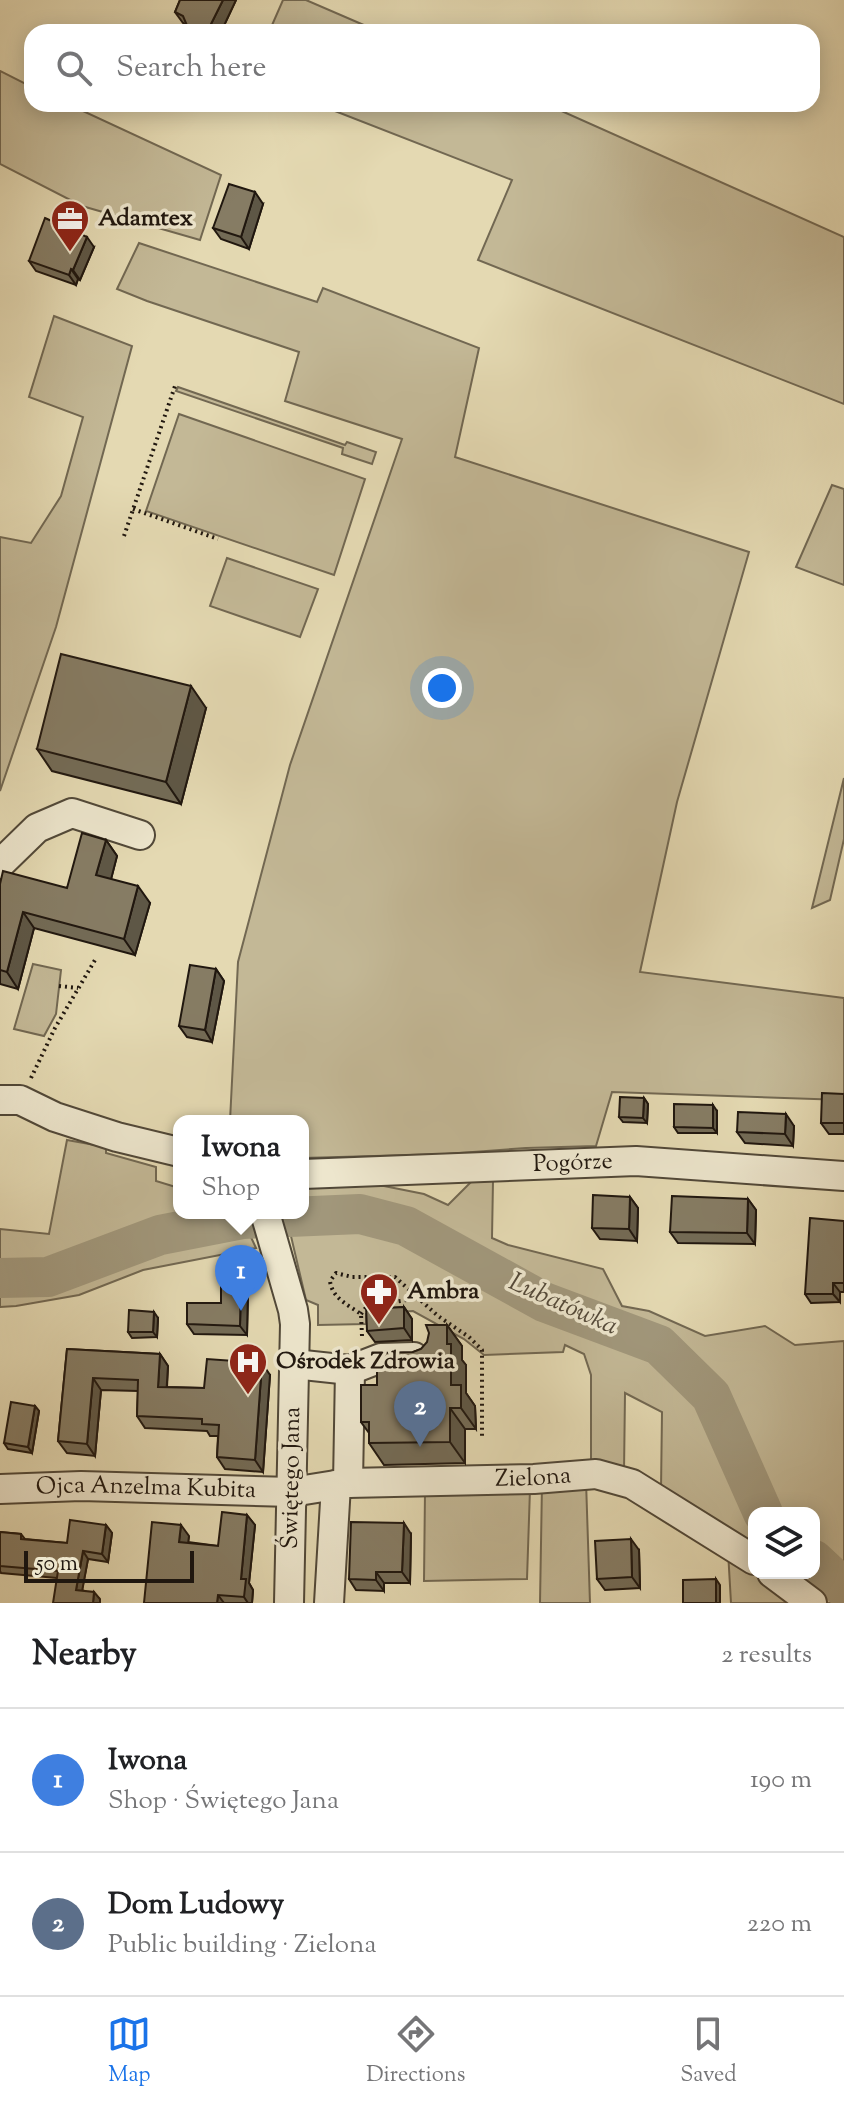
<!DOCTYPE html>
<html lang="en">
<head>
<meta charset="utf-8">
<style>
	body { margin:0; font-family:"Sorts Mill Goudy",serif; background:#f2f2f2; color:#202124 }
	.controls { position:absolute; right:24px; bottom:24px; display:grid; overflow:hidden; border-radius:16px; box-shadow:0 4px 20px #0003 }
	.controls button { width:72px; height:72px; display:grid; place-items:center; padding:0; border:0; border-bottom:2px solid #e0e0e0; background:#fff; color:#202124; font:40px sans-serif }
	.scale { position:absolute; left:24px; bottom:20px; width:170px; box-sizing:border-box; padding-left:8px; border:4px solid #20170f; border-top:0; font-size:22px; line-height:28px; white-space:nowrap; color:#20170f; -webkit-text-stroke:6px #ede6cd; paint-order:stroke }
	.you { position:absolute; left:442px; top:688px; width:28px; height:28px; margin:-20px; border:6px solid #fff; border-radius:50%; background:#1a73e8; box-shadow:0 0 0 12px #1a73e833 }
	.badge { display:grid; place-items:center; width:52px; height:52px; border-radius:50%; background:#1a73e8; color:#fff; font-size:26px; font-weight:700 }
	.pin { position:absolute; translate:-50% -66px; filter:drop-shadow(0 2px 4px #0008) }
	.pin::after { content:''; position:absolute; top:42px; width:28px; height:24px; background:inherit; clip-path:polygon(0 0,100% 0,50% 100%) }
	.popup { position:absolute; left:173px; top:1115px; width:136px; height:104px; box-sizing:border-box; display:grid; place-content:center; border-radius:16px; background:#fff; filter:drop-shadow(0 2px 6px #0005); font-size:26px; white-space:nowrap; color:#757577 }
	.popup b { font-size:30px; color:#202124 }
	.popup::after { content:''; position:absolute; left:50%; top:100%; margin-left:-16px; border:16px solid transparent; border-top-color:#fff }
	.list { margin:0; padding:0; list-style:none }
	h2 { display:flex; justify-content:space-between; align-items:center; height:104px; margin:0; padding:0 32px; font-size:34px }
	h2 small { font-size:26px; font-weight:400; color:#757577 }
	.list li { display:grid; grid-template-columns:52px 1fr auto; gap:24px; align-items:center; box-sizing:border-box; height:144px; padding:0 32px; border-top:2px solid #e0e0e0 }
	.list b { display:block; font-size:30px; white-space:nowrap }
	.list p { margin:0; font-size:26px; white-space:nowrap; color:#757577 }
	.list em { font-size:26px; font-style:normal; color:#757577 }
	.icon { flex:none; width:44px; height:44px; fill:none; stroke:currentColor; stroke-width:2; stroke-linecap:round; stroke-linejoin:round }
	.map { position:relative; flex:none; width:844px; height:1603px; overflow:hidden }
	.search { position:absolute; background:#fff; box-shadow:0 4px 20px #0003; left:24px; right:24px; top:24px; height:88px; display:flex; align-items:center; gap:20px; box-sizing:border-box; padding:0 28px; border-radius:24px; color:#757577; font-size:30px }
	.sheet { height:392px; background:#fff }
	nav { display:flex; justify-content:space-around; align-items:center; box-sizing:border-box; height:112px; border-top:2px solid #e0e0e0; background:#fff; font-size:22px; color:#757577 }
	nav a { display:grid; justify-items:center; gap:4px }
	nav .on { color:#1a73e8 }
	.map>svg:first-child { display:block }
	.green { fill:#c3b896; stroke:#726852; stroke-width:2 }
	.lines { fill:none; stroke-linecap:round; stroke-linejoin:round }
	.river { stroke:#a1977b; stroke-width:40 }
	.minor-casing { stroke:#514838; stroke-width:32 }
	.path { stroke:#20170f; stroke-width:4; stroke-dasharray:2 4; stroke-linecap:butt }
	.minor { stroke:#ede6cd; stroke-width:28 }
	.wall { fill:#736b56; stroke:#20170f; stroke-width:2 }
	.shaded-wall { fill:#5e5746; stroke:#20170f; stroke-width:2 }
	.building { fill:#867c64; stroke:#20170f; stroke-width:2 }
	.labels { text-anchor:middle; dominant-baseline:central; stroke-width:7; stroke-linejoin:round; paint-order:stroke }
	.poi-label { font-size:24px; font-weight:bold; fill:#20170f; stroke:#ede6cd; text-anchor:start }
	.street-label { font-size:24px; fill:#20170f; stroke:#ede6cd }
	.water-label { font-size:26px; font-style:italic; fill:#544a3a; stroke:#ede6cd }
</style>
</head>
<body>
<div class="map">
<svg width="844" height="1603" viewBox="0 0 844 1603">
	<rect width="100%" height="100%" fill="#e4d9b2"/>
	<filter id="stains"><feTurbulence type="fractalNoise" baseFrequency=".0025" numOctaves="4"/><feColorMatrix values="0 0 0 0 .2 0 0 0 0 .09 0 0 0 0 .02 0 0 0 .5 -.17"/></filter>
	<radialGradient id="worn" r=".72"><stop offset=".6" stop-color="#630" stop-opacity="0"/><stop offset="1" stop-color="#630" stop-opacity=".3"/></radialGradient>
	<g class="green">
		<polygon points="283,0 306,0 380,32 269,32"/>
		<polygon points="0,71 32,87 32,104 68,104 221,175 200,240 82,206 0,164"/>
		<polygon points="317,104 546,104 844,237 844,404 478,260 512,180"/>
		<polygon points="139,243 317,302 323,288 479,348 455,457 749,552 677,802 640,972 844,998 844,1100 612,1092 596,1146 526,1148 446,1154 303,1158 303,1121 230,1121 238,962 290,765 402,439 285,401 299,352 147,301 117,289"/>
		<polygon points="54,316 132,346 56,627 0,791 0,537 31,543 61,496 83,417 29,397"/>
		<polygon points="178,387 345,445 347,442 376,452 372,464 342,454 343,448 176,391"/>
		<polygon points="179,414 365,479 334,575 146,511"/>
		<polygon points="832,485 844,489 844,585 796,567"/>
		<polygon points="227,558 318,589 300,637 210,606"/>
		<polygon points="844,778 844,839 830,900 812,908"/>
		<polygon points="33,964 61,970 56,1014 44,1036 14,1029"/>
		<polygon points="67,1140 106,1147 106,1153 156,1167 156,1181 179,1188 179,1213 218,1213 174,1221 67,1259 24,1267 24,1285 73,1276 162,1244 229,1226 250,1235 256,1248 143,1270 79,1295 16,1306 0,1307 0,1229 49,1234"/>
		<path d="M 359,1181 L 424,1194 L 448,1205 L 472,1181 L 493,1181 L 492,1238 L 508,1245 L 603,1269 L 622,1306 L 649,1311 L 705,1336 L 765,1326 L 795,1345 L 844,1341 L 844,1603 L 826,1603 L 782,1573 L 814,1573 L 814,1513 L 754,1513 L 754,1553 L 661,1490 L 662,1412 L 625,1393 L 624,1472 L 591,1465 L 591,1375 L 584,1354 L 565,1345 L 563,1352 L 484,1355 L 464,1339 L 413,1311 L 366,1314 L 366,1324 L 318,1325 L 318,1305 L 306,1300 L 290,1232 L 359,1226 L 414,1239 L 532,1309 L 585,1327 L 591,1309 C 582,1306 571,1306 561,1302 C 508,1281 465,1239 412,1217 C 377,1203 340,1204 303,1205 L 303,1183 Z"/>
		<polygon points="586,1481 590,1603 540,1603 542,1484"/>
		<polygon points="530,1489 527,1579 424,1581 425,1492"/>
		<polygon points="728,1551 772,1588 797,1603 731,1603"/>
	</g>
	<g class="lines">
		<g class="river">
			<polyline points="0,1278 48,1277 160,1235 242,1219 360,1214 406,1226 544,1302 659,1345 711,1396 763,1513"/>
			<polyline points="814,1560 844,1588"/>
		</g>
		<g class="minor-casing">
			<g id="minor">
				<polyline points="0,864 37,828 72,813 140,835"/>
				<polyline points="0,1100 20,1100 55,1117 117,1137 179,1152"/>
				<path id="s1" d="M 303,1174 L 636,1161 L 844,1176"/>
				<polyline points="265,1213 293,1310 295,1324 289,1603"/>
				<polyline points="294,1364 350,1370 381,1358 414,1357"/>
				<polyline points="348,1483 350,1370"/>
				<path id="s2" d="M 0,1489 L 81,1486 L 292,1492 L 348,1483 L 534,1479 L 596,1474 L 632,1484 L 754,1560"/>
				<polyline points="772,1573 812,1603"/>
				<polyline points="329,1603 336,1485"/>
			</g>
		</g>
		<g class="path">
			<polyline points="133,509 218,539"/>
			<polyline points="124,536 175,386"/>
			<polyline points="59,986 78,988"/>
			<polyline points="31,1078 55,1028 95,960"/>
			<polyline points="361,1314 367,1306 420,1298"/>
			<path d="M 362,1336 L 361,1314 C 348,1305 332,1298 330,1281 L 336,1273 L 352,1277 L 395,1277 L 438,1316 L 469,1337 L 482,1350 L 482,1439"/>
		</g>
		<use href="#minor" class="minor"/>
	</g>
	<g class="wall">
		<polygon points="180,0 236,0 221,32 190,32 187,25 183,23 175,12"/>
		<polygon points="263,204 249,249 221,239 213,228"/>
		<polygon points="94,247 80,280 78,279 76,285 36,271 29,261"/>
		<polygon points="206,708 181,804 52,771 37,749"/>
		<polygon points="106,840 117,856 111,879 150,903 135,955 34,928 18,989 0,984 0,884 67,888"/>
		<polygon points="216,969 224,981 212,1042 187,1037 179,1026"/>
		<polygon points="844,1094 844,1134 829,1134 821,1123"/>
		<polygon points="644,1098 648,1104 647,1123 623,1122 619,1117"/>
		<polygon points="717,1111 717,1133 678,1133 674,1127"/>
		<polygon points="794,1126 793,1146 745,1143 737,1132"/>
		<polygon points="630,1197 638,1208 637,1241 600,1239 592,1228"/>
		<polygon points="748,1199 756,1210 755,1244 678,1243 670,1232"/>
		<polygon points="844,1221 844,1292 840,1292 840,1302 811,1303 805,1294"/>
		<polygon points="248,1291 247,1335 194,1334 187,1324 221,1303"/>
		<polygon points="404,1307 412,1319 412,1340 375,1342 367,1331 389,1308"/>
		<polygon points="158,1318 157,1337 132,1338 128,1332"/>
		<polygon points="447,1325 462,1346 462,1360 466,1365 466,1393 475,1406 476,1429 465,1429 465,1463 384,1465 369,1443 369,1433 361,1422 377,1385 413,1352 421,1349"/>
		<polygon points="67,1349 160,1354 168,1366 167,1387 204,1388 270,1375 263,1472 225,1469 217,1457 218,1436 210,1436 207,1431 145,1428 137,1416 138,1391 101,1390 95,1456 67,1453 58,1441"/>
		<polygon points="35,1406 39,1411 32,1453 8,1449 4,1443"/>
		<polygon points="247,1515 255,1525 249,1583 253,1590 252,1603 144,1603 189,1536 188,1542 218,1546"/>
		<polygon points="106,1525 112,1533 108,1562 88,1559 82,1590 100,1599 57,1578 1,1573 0,1571 0,1532 21,1534 25,1539 67,1543"/>
		<polygon points="411,1534 410,1583 384,1583 384,1591 356,1590 349,1579"/>
		<polygon points="639,1550 640,1588 605,1590 597,1579"/>
	</g>
	<g class="shaded-wall">
		<polygon points="223,0 236,0 221,32 212,32 209,28"/>
		<polygon points="255,192 263,204 249,249 241,237"/>
		<polygon points="87,237 94,247 80,280 73,270"/>
		<polygon points="71,269 78,279 76,285 69,275"/>
		<polygon points="191,686 206,708 181,804 166,782"/>
		<polygon points="106,840 117,856 108,891 96,875"/>
		<polygon points="138,886 150,903 135,955 124,939"/>
		<polygon points="23,912 34,928 18,989 7,972"/>
		<polygon points="216,969 224,981 212,1042 205,1030"/>
		<polygon points="644,1098 648,1104 647,1123 643,1118"/>
		<polygon points="713,1105 717,1111 717,1133 713,1128"/>
		<polygon points="786,1114 794,1126 793,1146 785,1134"/>
		<polygon points="630,1197 638,1208 637,1241 629,1229"/>
		<polygon points="748,1199 756,1210 755,1244 747,1233"/>
		<polygon points="241,1281 248,1291 247,1335 240,1326"/>
		<polygon points="833,1283 840,1292 840,1302 833,1294"/>
		<polygon points="404,1307 412,1319 412,1340 404,1328"/>
		<polygon points="154,1312 158,1318 157,1337 153,1332"/>
		<polygon points="447,1325 462,1346 462,1360 466,1365 466,1393 475,1406 476,1429 461,1408 451,1385 447,1344"/>
		<polygon points="160,1354 168,1366 166,1398 158,1387"/>
		<polygon points="262,1363 270,1375 263,1472 255,1460"/>
		<polygon points="93,1378 101,1390 95,1456 87,1444"/>
		<polygon points="35,1406 39,1411 32,1453 28,1447"/>
		<polygon points="450,1408 465,1429 465,1463 450,1442"/>
		<polygon points="247,1515 255,1525 249,1583 253,1590 252,1603 248,1603 244,1597 241,1579"/>
		<polygon points="404,1523 411,1534 410,1583 402,1572"/>
		<polygon points="106,1525 112,1533 108,1562 102,1554"/>
		<polygon points="181,1525 189,1536 187,1552 179,1542"/>
		<polygon points="631,1539 639,1550 640,1588 632,1577"/>
		<polygon points="83,1551 88,1559 81,1597 76,1590"/>
		<polygon points="376,1572 384,1583 384,1591 376,1580"/>
		<polygon points="716,1579 720,1585 720,1603 716,1603"/>
		<polygon points="94,1592 100,1599 100,1603 93,1603"/>
		<polygon points="218,1595 224,1603 217,1603"/>
	</g>
	<g class="building">
		<polygon points="180,0 223,0 209,28 201,25 188,28 183,16 175,12"/>
		<polygon points="229,184 255,192 241,237 213,228"/>
		<polygon points="45,218 87,237 73,270 71,269 69,275 29,261"/>
		<polygon points="61,654 191,686 166,782 37,749"/>
		<polygon points="82,833 106,840 96,875 138,886 124,939 23,912 7,972 0,970 0,884 3,871 67,888"/>
		<polygon points="190,965 216,969 205,1030 179,1026"/>
		<polygon points="822,1093 844,1094 844,1123 821,1123"/>
		<polygon points="620,1097 644,1098 643,1118 619,1117"/>
		<polygon points="674,1104 713,1105 713,1128 674,1127"/>
		<polygon points="738,1112 786,1114 785,1134 737,1132"/>
		<polygon points="593,1195 630,1197 629,1229 592,1228"/>
		<polygon points="672,1196 748,1199 747,1233 670,1232"/>
		<polygon points="810,1218 844,1221 844,1283 833,1283 833,1294 805,1294"/>
		<polygon points="221,1280 241,1281 240,1326 187,1324 187,1303 221,1303"/>
		<polygon points="366,1305 387,1305 387,1308 404,1307 404,1328 367,1331"/>
		<polygon points="129,1310 154,1312 153,1332 128,1332"/>
		<polygon points="426,1325 447,1325 447,1344 451,1344 451,1385 461,1385 461,1408 450,1408 450,1442 369,1443 369,1422 361,1422 361,1385 377,1385 377,1353 413,1352 421,1349 427,1342 429,1333"/>
		<polygon points="67,1349 160,1354 158,1387 204,1388 207,1359 262,1363 255,1460 217,1457 219,1425 202,1424 202,1419 137,1416 138,1380 93,1378 87,1444 58,1441"/>
		<polygon points="11,1402 35,1406 28,1447 4,1443"/>
		<polygon points="222,1512 247,1515 241,1579 246,1579 244,1597 218,1595 217,1603 144,1603 152,1522 181,1525 179,1542 218,1546"/>
		<polygon points="70,1520 106,1525 102,1554 83,1551 76,1590 94,1592 93,1603 53,1603 58,1571 0,1566 0,1532 21,1534 21,1539 67,1543"/>
		<polygon points="351,1522 404,1523 402,1572 376,1572 376,1580 349,1579"/>
		<polygon points="631,1539 632,1577 597,1579 595,1541"/>
		<polygon points="716,1579 716,1603 683,1603 683,1580"/>
	</g>
	<defs>
		<g id="office-pin" transform="scale(2)"><path d="M0 17L-7.5 6A9.5 9.5 0 1 1 7.5 6Z" fill="#8f2418" stroke="#ede6cd"/><path d="M-6-3h4V-5.5h4V-3h4V5H-6ZM-1-4.5V-3h2v-1.5ZM-6 0V1H6V0Z" fill="#fff"/></g>
		<g id="pharmacy-pin" transform="scale(2)"><path d="M0 17L-7.5 6A9.5 9.5 0 1 1 7.5 6Z" fill="#8f2418" stroke="#ede6cd"/><path d="M-2-6h4v4h4v4h-4v4h-4v-4h-4v-4h4Z" fill="#fff"/></g>
		<g id="hospital-pin" transform="scale(2)"><path d="M0 17L-7.5 6A9.5 9.5 0 1 1 7.5 6Z" fill="#8f2418" stroke="#ede6cd"/><path d="M-5-5h3v3.5h4V-5h3V5h-3V1.5h-4V5h-3Z" fill="#fff"/></g>
	</defs>
	<g fill-rule="evenodd">
		<use href="#office-pin" x="70" y="219"/>
		<use href="#pharmacy-pin" x="379" y="1292"/>
		<use href="#hospital-pin" x="248" y="1362"/>
	</g>
	<g class="labels">
		<g class="poi-label">
			<text x="98" y="219">Adamtex</text>
			<text x="407" y="1292">Ambra</text>
			<text x="276" y="1362">Ośrodek Zdrowia</text>
		</g>
		<g class="street-label">
			<text stroke="none"><textPath href="#s1" startOffset="270">Pogórze</textPath></text>
			<text stroke="none"><textPath href="#s2" startOffset="534">Zielona</textPath></text>
			<text transform="translate(292 1478) rotate(-89)">Świętego Jana</text>
			<text stroke="none"><textPath href="#s2" startOffset="146">Ojca Anzelma Kubita</textPath></text>
		</g>
		<g class="water-label">
			<text transform="translate(563 1305) rotate(24)">Lubatówka</text>
		</g>
	</g>
	<rect width="100%" height="100%" filter="url(#stains)"/>
	<rect width="100%" height="100%" fill="url(#worn)"/>
</svg>
<div class="controls">
<button><svg class="icon" aria-label="layers" viewBox="0 0 24 24"><path d="M12 4l9 5-9 5-9-5zM3 14l9 5 9-5"/></svg></button>
</div>
<div class="scale">50 m</div>
<div class="you"></div>
<div class="pin badge" style="left:241px;top:1311px;background:#3f7fe0">1</div>
<div class="popup"><b>Iwona</b>Shop</div>
<div class="pin badge" style="left:420px;top:1447px;background:#5c6f8a">2</div>
<div class="search"><svg class="icon" aria-label="search" viewBox="0 0 24 24"><circle cx="10" cy="10" r="6"/><path d="M15 15l6 6"/></svg>Search here</div>
</div>
<section class="sheet">
<h2>Nearby<small>2 results</small></h2>
<ul class="list">
<li><span class="badge" style="background:#3f7fe0">1</span><div><b>Iwona</b><p>Shop · Świętego Jana</p></div><em>190 m</em></li>
<li><span class="badge" style="background:#5c6f8a">2</span><div><b>Dom Ludowy</b><p>Public building · Zielona</p></div><em>220 m</em></li>
</ul>
</section>
<nav>
<a class="on"><svg class="icon" aria-label="map" viewBox="0 0 24 24"><path d="M3 6l6-2 6 2 6-2v14l-6 2-6-2-6 2zM9 4v14M15 6v14"/></svg>Map</a>
<a><svg class="icon" aria-label="directions" viewBox="0 0 24 24"><path d="M12 3l9 9-9 9-9-9zM9 14v-3h6M13 9l2 2-2 2"/></svg>Directions</a>
<a><svg class="icon" aria-label="saved" viewBox="0 0 24 24"><path d="M7 4h10v16l-5-4-5 4z"/></svg>Saved</a>
</nav>
</body>
</html>
